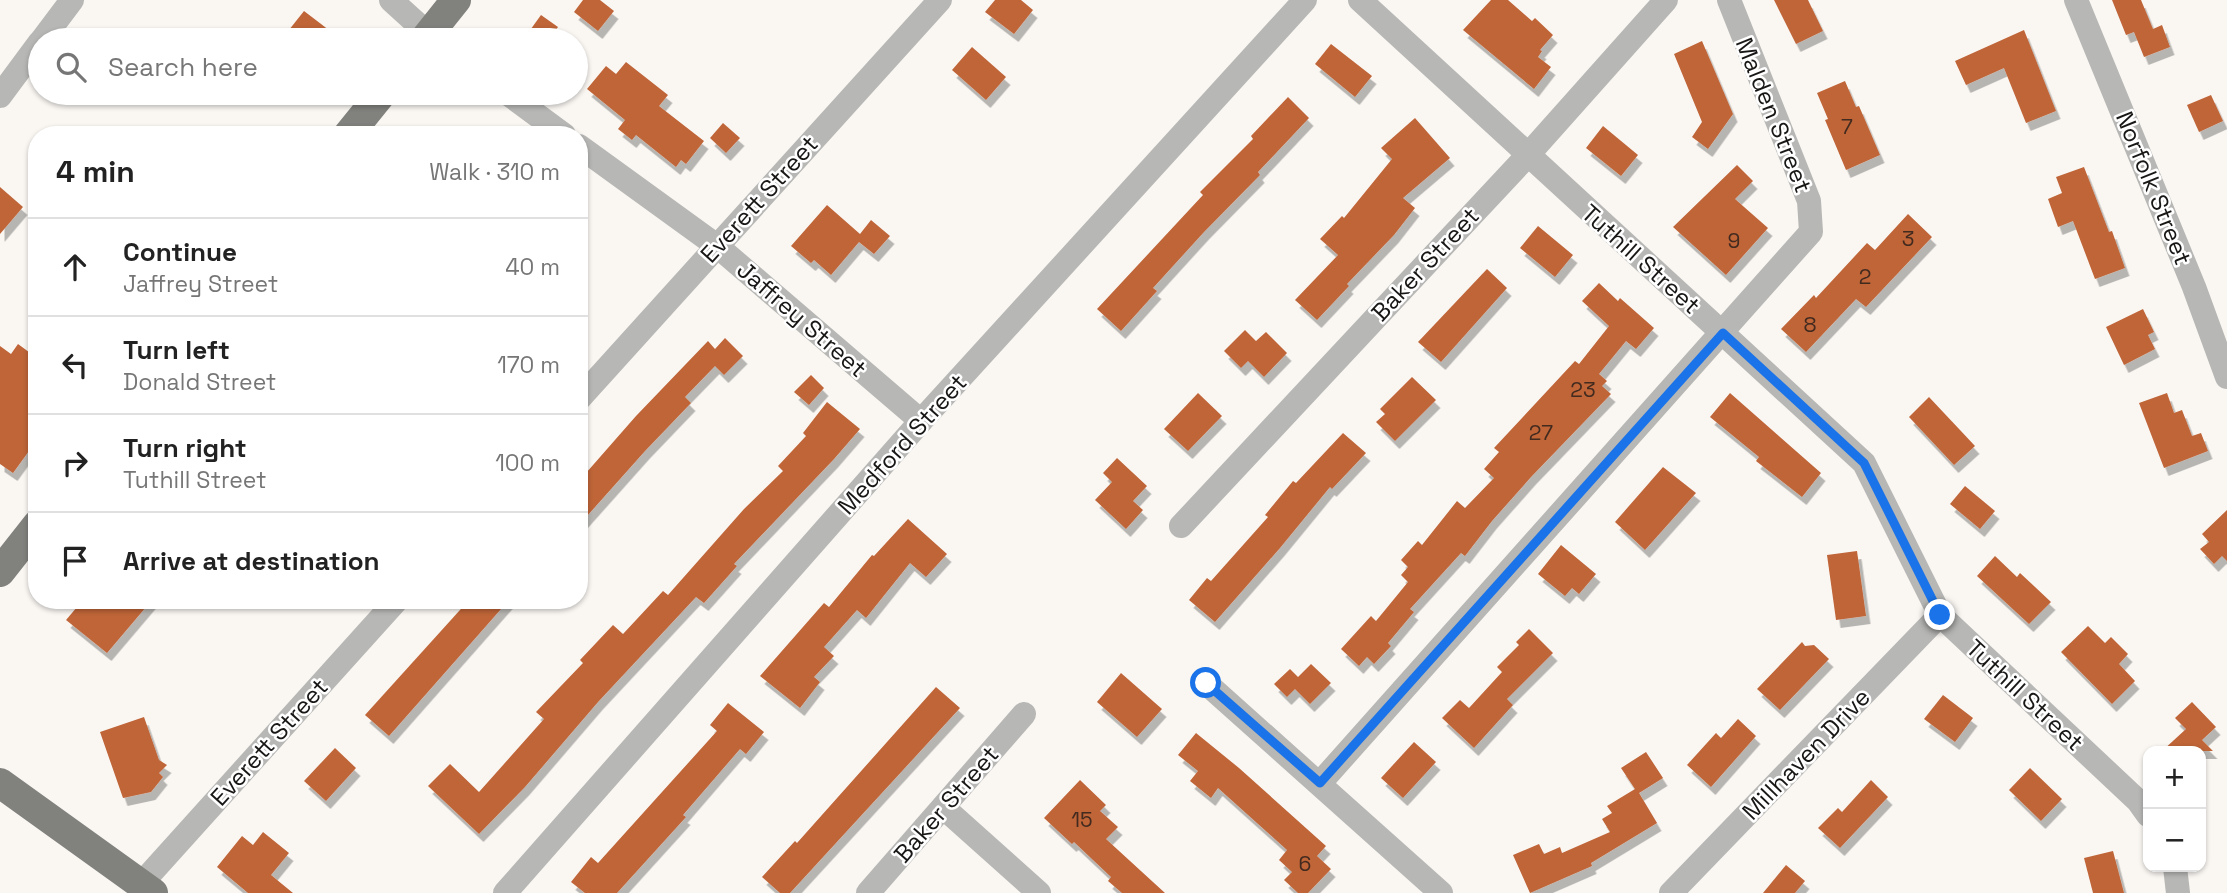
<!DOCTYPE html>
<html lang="en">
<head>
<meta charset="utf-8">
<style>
	body { margin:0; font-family:"Space Grotesk",sans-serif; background:#f2f2f2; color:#222 }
	.controls { position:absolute; right:21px; bottom:21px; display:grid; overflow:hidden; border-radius:14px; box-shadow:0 2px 5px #0004 }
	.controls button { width:63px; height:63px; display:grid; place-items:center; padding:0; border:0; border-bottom:2px solid #e0e0e0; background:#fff; color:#222; font:35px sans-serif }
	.stop { position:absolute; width:21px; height:21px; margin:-16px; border:5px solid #1a73e8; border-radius:50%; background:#fff }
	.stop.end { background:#1a73e8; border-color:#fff; box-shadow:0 2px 7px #0008 }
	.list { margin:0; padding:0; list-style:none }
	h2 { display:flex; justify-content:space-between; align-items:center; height:91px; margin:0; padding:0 28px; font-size:30px }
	h2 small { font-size:23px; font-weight:400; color:#767676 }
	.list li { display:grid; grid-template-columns:46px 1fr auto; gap:21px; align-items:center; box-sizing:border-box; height:98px; padding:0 28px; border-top:2px solid #e0e0e0 }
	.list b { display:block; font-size:26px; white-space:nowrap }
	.list p { margin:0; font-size:23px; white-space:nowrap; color:#767676 }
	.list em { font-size:23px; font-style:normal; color:#767676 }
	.icon { flex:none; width:38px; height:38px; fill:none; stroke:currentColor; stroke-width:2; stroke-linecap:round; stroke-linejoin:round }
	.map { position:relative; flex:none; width:2227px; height:893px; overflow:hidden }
	.search { position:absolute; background:#fff; box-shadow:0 2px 5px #0004; left:28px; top:28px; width:560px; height:77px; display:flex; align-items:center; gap:18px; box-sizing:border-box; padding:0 24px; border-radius:38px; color:#767676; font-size:26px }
	.panel { position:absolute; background:#fff; box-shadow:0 2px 5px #0004; left:28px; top:126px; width:560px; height:483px; border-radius:28px }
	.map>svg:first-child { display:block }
	.building { fill:#bf6539; filter:url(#shadow) }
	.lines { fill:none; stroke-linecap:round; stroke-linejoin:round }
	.minor { stroke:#b7b7b5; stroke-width:24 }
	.major { stroke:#81817e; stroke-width:30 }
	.route { stroke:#1a73e8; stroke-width:9 }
	.labels { text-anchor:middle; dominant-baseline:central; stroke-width:5; stroke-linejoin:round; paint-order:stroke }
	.number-label { font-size:21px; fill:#422a1f }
	.street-label { font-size:24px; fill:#181716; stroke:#fff }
</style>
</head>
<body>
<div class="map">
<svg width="2227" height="893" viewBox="0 0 2227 893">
	<defs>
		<filter id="shadow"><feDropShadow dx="4.5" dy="8" stdDeviation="0" flood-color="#0004"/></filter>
	</defs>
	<rect width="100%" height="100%" fill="#faf7f3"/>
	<g class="building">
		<polygon points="583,0 600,0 614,11 598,31 574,12"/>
		<polygon points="995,0 1021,0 1033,10 1014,34 985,12"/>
		<polygon points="1491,0 1508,0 1532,21 1535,18 1553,35 1540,50 1542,51 1538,57 1551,67 1534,89 1463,30"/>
		<polygon points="1774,0 1808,0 1823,31 1796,44"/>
		<polygon points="2112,0 2141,0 2153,29 2162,25 2170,47 2144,57 2134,32 2126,35"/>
		<polygon points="304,11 342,40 281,40"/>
		<polygon points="541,15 558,27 549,40 523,40"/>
		<polygon points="2024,30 2056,111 2026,123 2004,68 1966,85 1955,61"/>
		<polygon points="1702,41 1733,114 1708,149 1692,137 1702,122 1674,54"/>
		<polygon points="1331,44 1372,76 1355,97 1315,64"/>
		<polygon points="972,47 1006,77 986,100 952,70"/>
		<polygon points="626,62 668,95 659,106 704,141 686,164 681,160 676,167 636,135 632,140 618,129 625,120 587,89 606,66 616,74"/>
		<polygon points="1845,81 1856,107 1859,106 1880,155 1846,170 1825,120 1828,119 1817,93"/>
		<polygon points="2211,95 2223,121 2199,132 2187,105"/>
		<polygon points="1288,97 1309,118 1258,172 1260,175 1204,232 1153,288 1157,291 1121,331 1097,309 1203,195 1200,192 1253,139 1251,136"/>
		<polygon points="1415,118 1450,158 1403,198 1415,208 1394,235 1347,284 1349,286 1317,320 1295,300 1338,255 1320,239 1342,216 1344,218 1392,159 1381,148"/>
		<polygon points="723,123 740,138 726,153 710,138"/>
		<polygon points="1603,126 1638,155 1621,176 1586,148"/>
		<polygon points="1737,165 1753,181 1735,199 1768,228 1726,275 1673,227"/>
		<polygon points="2084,167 2109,232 2112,231 2125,268 2095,279 2073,221 2058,227 2048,199 2062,193 2056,177"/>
		<polygon points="0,187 23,207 0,234"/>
		<polygon points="827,205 860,234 871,220 890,236 874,254 859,242 831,275 814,260 811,263 791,246"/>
		<polygon points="1908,214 1932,237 1866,307 1856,299 1806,352 1781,329 1814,295 1816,298 1867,243 1875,250"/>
		<polygon points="1538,226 1573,255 1555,277 1520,248"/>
		<polygon points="1487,269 1507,288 1441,362 1418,342"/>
		<polygon points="1599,283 1618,301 1620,298 1654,328 1636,349 1626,341 1599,374 1607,381 1602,386 1611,394 1531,477 1492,521 1465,556 1461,553 1410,609 1414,612 1388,643 1391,646 1374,664 1367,657 1359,666 1341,649 1371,616 1376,621 1408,582 1401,575 1408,567 1401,560 1418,541 1422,545 1457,501 1465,508 1494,478 1484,469 1499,452 1494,448 1575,361 1579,364 1609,326 1582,301"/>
		<polygon points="2143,309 2154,332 2148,335 2155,349 2124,365 2106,327"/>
		<polygon points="1245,330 1256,341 1266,332 1287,353 1264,377 1248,361 1241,368 1224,351"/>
		<polygon points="725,338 743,356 724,375 715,366 685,397 691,403 645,451 579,525 579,481 636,416 708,341 715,349"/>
		<polygon points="18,344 37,358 37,392 28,403 37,410 37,440 13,473 0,464 0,346 11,354"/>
		<polygon points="811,375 824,388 809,405 794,392"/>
		<polygon points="1412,377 1436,400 1395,441 1376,422 1385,414 1380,409"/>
		<polygon points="1198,393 1222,416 1188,451 1164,429"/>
		<polygon points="1730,393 1821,473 1802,497 1756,461 1759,457 1710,417"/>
		<polygon points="2167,393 2174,413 2182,410 2192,436 2201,433 2208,451 2164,468 2139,403"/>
		<polygon points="1929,397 1975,446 1954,465 1909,417"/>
		<polygon points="827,402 860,429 834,459 734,564 737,566 704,603 696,597 598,702 525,787 479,834 428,786 450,764 479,792 544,719 536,712 583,663 580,660 613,625 623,634 663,591 668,595 744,509 783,471 778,466 806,436 803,433"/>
		<polygon points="1343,433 1366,453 1332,489 1330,487 1280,548 1215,622 1189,600 1207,578 1211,581 1268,517 1265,515 1293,481 1296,483"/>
		<polygon points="1117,458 1147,486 1133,501 1143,510 1126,529 1095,500 1112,482 1103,473"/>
		<polygon points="1663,467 1696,493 1645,550 1615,522"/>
		<polygon points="1965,486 1995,511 1980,529 1950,504"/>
		<polygon points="2227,510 2227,561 2222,556 2214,564 2200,549 2209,542 2202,534"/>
		<polygon points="908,519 947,554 926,577 910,563 866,618 857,610 824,647 834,656 814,677 820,682 800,708 760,676 824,603 829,607 872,555 874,556"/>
		<polygon points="1561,545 1596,574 1579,594 1572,588 1565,596 1538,574"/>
		<polygon points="1857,551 1866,616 1836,620 1827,555"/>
		<polygon points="1995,556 2017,577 2020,573 2051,602 2029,624 1977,576"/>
		<polygon points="83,600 152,600 107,653 66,620"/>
		<polygon points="469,600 509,600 389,736 365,715"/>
		<polygon points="2088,626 2105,643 2111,637 2128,654 2119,664 2135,681 2112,704 2061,652"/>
		<polygon points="1529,629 1553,653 1507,699 1513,705 1474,748 1442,718 1460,700 1469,708 1502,672 1497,667 1519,645 1516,642"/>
		<polygon points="1802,642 1805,646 1814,645 1829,659 1780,710 1757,689"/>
		<polygon points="1311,664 1331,683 1310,704 1295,689 1287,697 1274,684 1290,669 1298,677"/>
		<polygon points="1121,673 1162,709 1137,737 1097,702"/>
		<polygon points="936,687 960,708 790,893 780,893 762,877 795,841 797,843"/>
		<polygon points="1943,695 1973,718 1955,742 1924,719"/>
		<polygon points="2192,702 2216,727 2202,740 2213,751 2162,751 2186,729 2175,718"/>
		<polygon points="728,703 764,732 746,754 740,749 683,815 686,817 617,893 585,893 571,882 591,857 598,863 717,731 710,725"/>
		<polygon points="144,717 159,760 167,765 159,773 163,777 151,792 123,798 100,732"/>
		<polygon points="1738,719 1756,736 1711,787 1687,765 1716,733 1721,738"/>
		<polygon points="1196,733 1239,768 1326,846 1317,856 1331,869 1308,893 1298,893 1284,880 1292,872 1279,860 1287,850 1218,788 1211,798 1190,781 1198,771 1178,755"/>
		<polygon points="1414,742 1436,762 1403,798 1381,778"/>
		<polygon points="335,748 356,768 326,801 304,781"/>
		<polygon points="1646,752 1663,778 1639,793 1657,823 1591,863 1592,866 1530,893 1513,855 1539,844 1544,854 1560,847 1562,853 1610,832 1602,819 1612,813 1607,806 1635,789 1621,768"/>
		<polygon points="2030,768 2062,799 2041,821 2009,790"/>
		<polygon points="1080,780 1106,805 1100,811 1118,827 1106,839 1165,893 1122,893 1108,881 1111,877 1074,842 1072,844 1044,818"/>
		<polygon points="1871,780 1888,797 1840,848 1818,828 1838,808 1842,812"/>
		<polygon points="263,832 289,853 271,875 293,893 248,893 217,867 242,836 253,845"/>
		<polygon points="2113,851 2124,893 2093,893 2084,858"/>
		<polygon points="1786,865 1805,881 1795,893 1763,893"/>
	</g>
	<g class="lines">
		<g class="minor">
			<polyline points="391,0 435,40"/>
			<polyline points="1360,0 1864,463 1940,615 2138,801 2148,815"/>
			<polyline points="2076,0 2194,287 2227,377"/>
			<polyline points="42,40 72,0"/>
			<polyline points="507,93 564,135"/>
			<polyline points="0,96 40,42"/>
			<polyline points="579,146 717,246 921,421"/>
			<polyline points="579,399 940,0"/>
			<polyline points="1181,526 1527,156 1666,0"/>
			<polyline points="1206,683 1441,893"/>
			<polyline points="1320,783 1811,232 1809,201 1729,0"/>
			<polyline points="944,808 1039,893"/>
			<polyline points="2175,867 2178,893"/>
			<polyline points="141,884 397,600"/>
			<polyline points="505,893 921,421 1305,0"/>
			<polyline points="868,893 1024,714"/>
			<polyline points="1671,893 1940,615"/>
		</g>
		<g class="major">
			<polyline points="424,40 456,0"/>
			<polyline points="348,135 382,93"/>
			<polyline points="0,572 37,525"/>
			<polyline points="0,783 153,893"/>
		</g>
	</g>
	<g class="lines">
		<polyline class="route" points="1206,683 1320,783 1723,333 1864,463 1940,615"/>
	</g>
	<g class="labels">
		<g class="number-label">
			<text x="1847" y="126">7</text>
			<text x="1908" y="238">3</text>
			<text x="1734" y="240">9</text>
			<text x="1865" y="276">2</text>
			<text x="1810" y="324">8</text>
			<text x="1583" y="389">23</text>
			<text x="1541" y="432">27</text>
			<text x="1082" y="819">15</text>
			<text x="1305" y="863">6</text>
		</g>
		<g class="street-label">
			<text transform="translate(1774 115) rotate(68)">Malden Street</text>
			<text transform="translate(2154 188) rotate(68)">Norfolk Street</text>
			<text transform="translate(759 199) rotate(-48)">Everett Street</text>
			<text transform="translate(1641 259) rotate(42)">Tuthill Street</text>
			<text transform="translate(1425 264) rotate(-47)">Baker Street</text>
			<text transform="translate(802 319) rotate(41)">Jaffrey Street</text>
			<text transform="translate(902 444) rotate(-48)">Medford Street</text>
			<text transform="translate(2025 695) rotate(43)">Tuthill Street</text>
			<text transform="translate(269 742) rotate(-48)">Everett Street</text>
			<text transform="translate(1806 754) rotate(-46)">Millhaven Drive</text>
			<text transform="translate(946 804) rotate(-49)">Baker Street</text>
		</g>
	</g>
</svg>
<div class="controls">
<button>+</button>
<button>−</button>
</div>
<div class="stop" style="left:1206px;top:683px"></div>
<div class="stop end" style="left:1940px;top:615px"></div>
<div class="search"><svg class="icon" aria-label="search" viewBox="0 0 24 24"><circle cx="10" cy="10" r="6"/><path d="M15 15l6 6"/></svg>Search here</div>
<section class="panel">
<h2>4 min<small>Walk · 310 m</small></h2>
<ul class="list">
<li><svg class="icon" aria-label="ahead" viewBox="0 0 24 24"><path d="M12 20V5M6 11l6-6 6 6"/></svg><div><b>Continue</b><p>Jaffrey Street</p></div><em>40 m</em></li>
<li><svg class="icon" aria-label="left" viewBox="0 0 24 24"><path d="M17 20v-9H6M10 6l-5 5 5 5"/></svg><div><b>Turn left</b><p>Donald Street</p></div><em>170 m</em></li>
<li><svg class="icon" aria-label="right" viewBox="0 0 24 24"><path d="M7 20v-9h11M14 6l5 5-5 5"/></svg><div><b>Turn right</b><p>Tuthill Street</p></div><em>100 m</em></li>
<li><svg class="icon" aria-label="arrive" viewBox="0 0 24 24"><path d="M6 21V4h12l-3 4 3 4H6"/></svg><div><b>Arrive at destination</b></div></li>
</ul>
</section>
</div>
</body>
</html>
